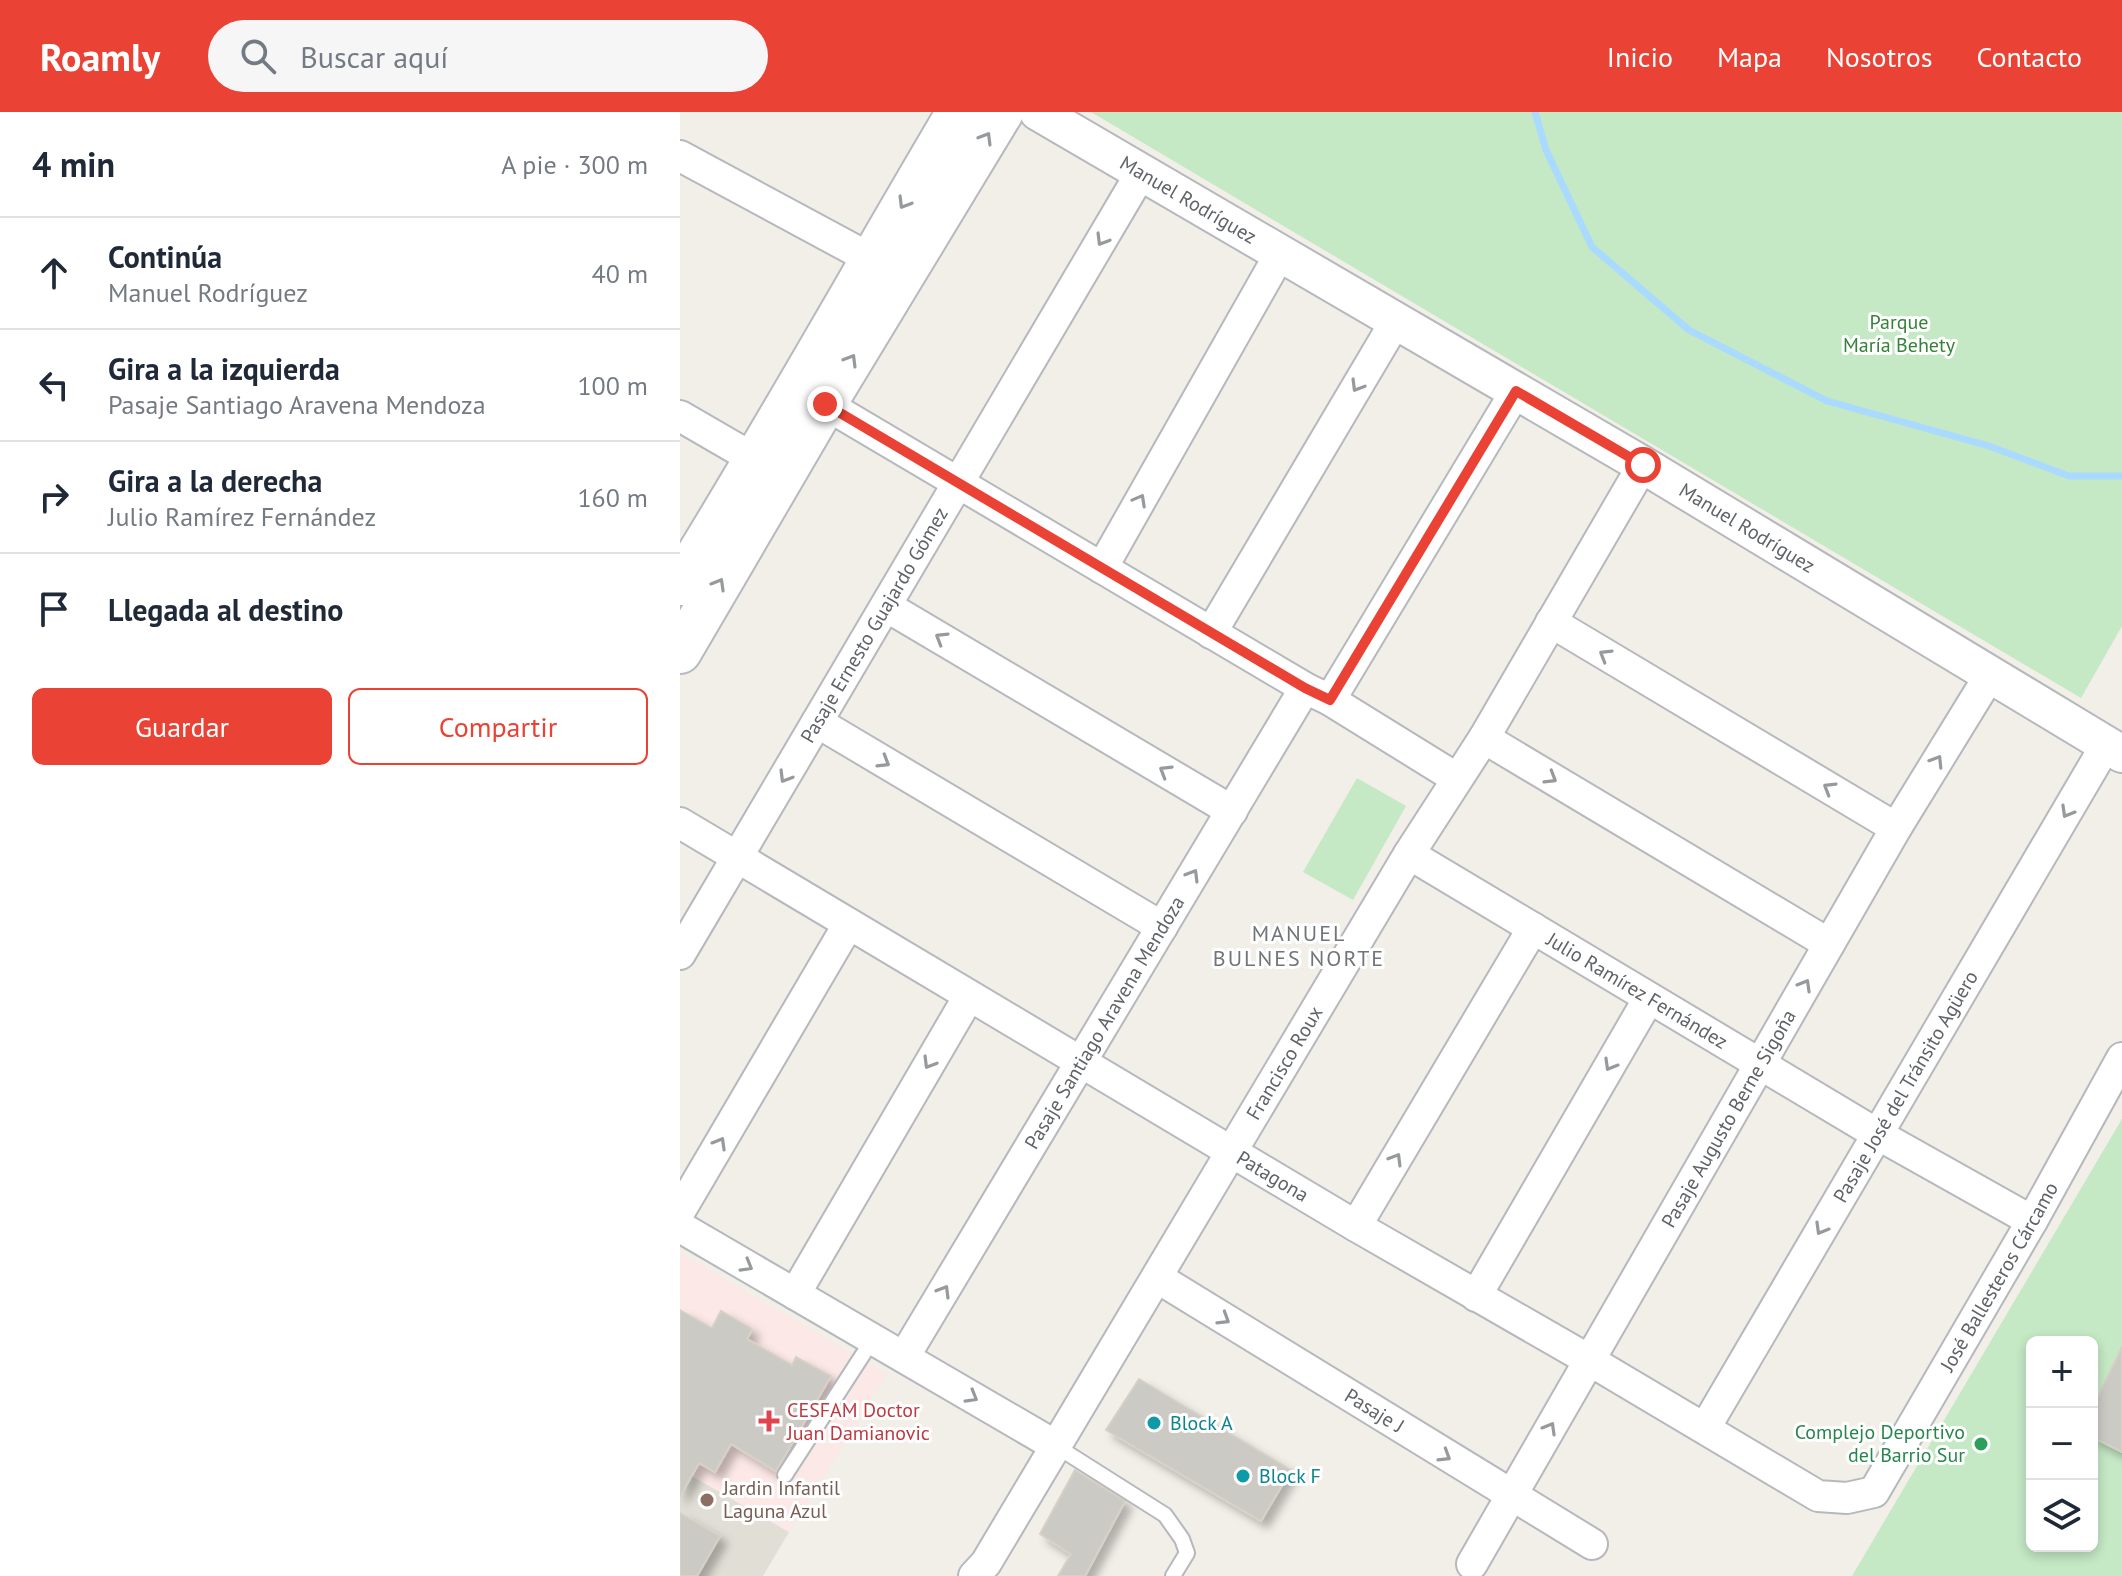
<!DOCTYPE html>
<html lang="es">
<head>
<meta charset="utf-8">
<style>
	body { margin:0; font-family:"PT Sans",sans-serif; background:#f6f6f7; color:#1f2937 }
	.controls { position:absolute; right:24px; bottom:24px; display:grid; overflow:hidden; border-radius:12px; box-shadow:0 4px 12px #0003 }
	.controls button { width:72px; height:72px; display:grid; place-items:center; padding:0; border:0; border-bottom:2px solid #e0e1e3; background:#fff; color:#1f2937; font:40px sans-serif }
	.stop { position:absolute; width:24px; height:24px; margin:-18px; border:6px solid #ea4335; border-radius:50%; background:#fff }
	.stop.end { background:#ea4335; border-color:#fff; box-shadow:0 2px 8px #0008 }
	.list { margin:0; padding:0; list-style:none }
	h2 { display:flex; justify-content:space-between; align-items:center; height:104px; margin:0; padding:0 32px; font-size:34px }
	h2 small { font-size:26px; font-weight:400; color:#747a83 }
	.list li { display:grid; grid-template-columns:52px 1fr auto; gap:24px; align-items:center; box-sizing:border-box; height:112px; padding:0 32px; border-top:2px solid #e0e1e3 }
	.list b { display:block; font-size:30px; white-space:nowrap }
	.list p { margin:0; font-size:26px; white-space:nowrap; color:#747a83 }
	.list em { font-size:26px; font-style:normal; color:#747a83 }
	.actions { display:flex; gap:16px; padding:24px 32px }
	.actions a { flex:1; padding:18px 0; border:2px solid #ea4335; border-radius:12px; text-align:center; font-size:28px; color:#ea4335 }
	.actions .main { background:#ea4335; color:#fff }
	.icon { flex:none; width:44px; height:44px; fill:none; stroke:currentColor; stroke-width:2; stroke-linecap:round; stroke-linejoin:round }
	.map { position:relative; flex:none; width:1442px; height:1464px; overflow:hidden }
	header { display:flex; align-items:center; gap:48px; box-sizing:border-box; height:112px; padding:0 40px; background:#ea4335; color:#fff }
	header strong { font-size:38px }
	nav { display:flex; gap:44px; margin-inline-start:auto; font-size:28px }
	.search { width:560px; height:72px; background:#f6f6f7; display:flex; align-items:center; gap:20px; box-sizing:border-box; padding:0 28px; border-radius:44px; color:#747a83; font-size:30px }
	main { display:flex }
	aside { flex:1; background:#fff }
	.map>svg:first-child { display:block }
	.education { fill:#e1ded6 }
	.medical { fill:#fce8e6 }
	.green { fill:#c5e8c5; fill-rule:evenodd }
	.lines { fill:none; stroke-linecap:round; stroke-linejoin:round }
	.stream { stroke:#aadaff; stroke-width:7 }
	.building { fill:#cccac5; stroke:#d6d1c6; stroke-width:2; filter:url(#shadow) }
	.service-casing { stroke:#b5b8bc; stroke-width:18 }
	.minor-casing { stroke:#b5b8bc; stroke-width:34 }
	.tertiary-casing { stroke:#b5b8bc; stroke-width:40 }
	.secondary-casing { stroke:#b6babf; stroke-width:46 }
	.service { stroke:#fff; stroke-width:14 }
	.minor { stroke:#fff; stroke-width:30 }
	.tertiary { stroke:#fff; stroke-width:36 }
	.secondary { stroke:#fff; stroke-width:42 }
	.oneway { stroke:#979a9d }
	.route { stroke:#ea4335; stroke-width:10 }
	.health-dot { fill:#e0444e; stroke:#fff; stroke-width:3 }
	.culture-dot { fill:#0f9aa8; stroke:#fff; stroke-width:3 }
	.leisure-dot { fill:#2e9e5b; stroke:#fff; stroke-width:3 }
	.education-dot { fill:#8d6e63; stroke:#fff; stroke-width:3 }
	.labels { text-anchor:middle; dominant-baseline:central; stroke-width:6; stroke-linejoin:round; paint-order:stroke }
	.street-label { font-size:20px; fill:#5f6368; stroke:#fff }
	.park-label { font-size:20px; fill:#348238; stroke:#fff }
	.health-label { font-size:20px; fill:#be3a42; stroke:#fff; text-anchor:start }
	.culture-label { font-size:20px; fill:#0d838f; stroke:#fff; text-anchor:start }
	.leisure-label { font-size:20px; fill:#27864d; stroke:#fff; text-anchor:end }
	.education-label { font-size:20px; fill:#785e54; stroke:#fff; text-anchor:start }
	.neighbourhood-label { font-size:22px; letter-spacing:2px; fill:#70757a; stroke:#fff }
</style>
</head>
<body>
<header>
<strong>Roamly</strong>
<div class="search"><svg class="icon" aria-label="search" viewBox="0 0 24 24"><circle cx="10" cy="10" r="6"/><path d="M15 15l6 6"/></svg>Buscar aquí</div>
<nav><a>Inicio</a><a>Mapa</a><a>Nosotros</a><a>Contacto</a></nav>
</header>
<main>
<aside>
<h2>4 min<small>A pie · 300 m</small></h2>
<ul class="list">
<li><svg class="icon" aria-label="ahead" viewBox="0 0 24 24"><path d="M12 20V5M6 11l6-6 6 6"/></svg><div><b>Continúa</b><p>Manuel Rodríguez</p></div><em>40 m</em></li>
<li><svg class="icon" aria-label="left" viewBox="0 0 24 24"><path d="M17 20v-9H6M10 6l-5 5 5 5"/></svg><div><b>Gira a la izquierda</b><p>Pasaje Santiago Aravena Mendoza</p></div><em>100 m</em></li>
<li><svg class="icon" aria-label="right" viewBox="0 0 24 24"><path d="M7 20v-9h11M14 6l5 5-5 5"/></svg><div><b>Gira a la derecha</b><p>Julio Ramírez Fernández</p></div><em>160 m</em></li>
<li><svg class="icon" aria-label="arrive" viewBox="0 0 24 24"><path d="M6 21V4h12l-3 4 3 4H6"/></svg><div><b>Llegada al destino</b></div></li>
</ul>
<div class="actions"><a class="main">Guardar</a><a>Compartir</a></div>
</aside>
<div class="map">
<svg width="1442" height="1464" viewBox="0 0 1442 1464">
	<defs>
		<filter id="shadow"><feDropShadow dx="7" dy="7" stdDeviation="4" flood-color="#0004"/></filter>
	</defs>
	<rect width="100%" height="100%" fill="#f1efe8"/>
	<polygon class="education" points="0,1357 109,1420 83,1464 0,1464"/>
	<polygon class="medical" points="0,1141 207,1262 109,1420 0,1357"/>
	<g class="green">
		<polygon points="411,0 1442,0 1442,514 1401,586"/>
		<polygon points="677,666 726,694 673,788 623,760"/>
		<path d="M 1442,1007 L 1442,1464 L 1172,1464 ZM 1352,1230 L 1412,1230 L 1412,1434 L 1352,1434 Z"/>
	</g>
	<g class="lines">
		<polyline class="stream" points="855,0 866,38 912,135 1009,218 1147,289 1309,334 1389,364 1442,364"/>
	</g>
	<g class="building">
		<polygon points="0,1198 32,1216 41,1199 72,1217 67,1227 112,1253 116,1245 151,1264 96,1359 51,1332 35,1360 19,1351 0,1384"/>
		<polygon points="1442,1235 1442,1340 1412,1325 1412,1297"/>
		<polygon points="459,1267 611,1358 581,1409 426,1318"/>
		<polygon points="395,1358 445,1389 405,1464 378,1464 391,1442 360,1422"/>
		<polygon points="0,1401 40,1424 17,1464 0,1464"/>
	</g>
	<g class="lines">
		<g class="service-casing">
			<g id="service">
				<polyline points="376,1334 485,1403 502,1427 507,1441 493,1464"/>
				<polyline points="105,1363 193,1227"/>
			</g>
		</g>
		<g class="minor-casing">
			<g id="minor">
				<polyline points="0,44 191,147"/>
				<polyline points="145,292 625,576 650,588 776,666"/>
				<polyline points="0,304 76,348"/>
				<polyline points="422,456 600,142"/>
				<polyline points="206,494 552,699"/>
				<polyline points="871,510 1216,716"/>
				<polyline points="531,521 717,207"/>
				<polyline points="650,588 836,279"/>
				<polyline points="137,610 482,815"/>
				<polyline points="804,626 1149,832"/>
				<path id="s1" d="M 0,711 L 676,1114 L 909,1248 L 1138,1384 L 1167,1386 L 1194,1380 L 1352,1109 L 1442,946"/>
				<path id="s2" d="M 729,742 L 1197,1022 L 1352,1109"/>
				<path id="s3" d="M 0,842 L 461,61"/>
				<polyline points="0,1099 168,813"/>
				<polyline points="676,1114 853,816"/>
				<polyline points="0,1115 376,1334"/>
				<path id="s4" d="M 478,1166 L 912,1432"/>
				<polyline points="115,1182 289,884"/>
				<polyline points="796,1184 969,886"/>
				<path id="s5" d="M 224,1245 L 625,576"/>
				<path id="s6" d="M 1025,1316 L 1426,633"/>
				<path id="s7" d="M 792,1452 L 1216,716 L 1310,563"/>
				<path id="s8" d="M 294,1464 L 306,1451 L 729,742 L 804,626 L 963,353"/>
			</g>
		</g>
		<g class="tertiary-casing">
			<g id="tertiary">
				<path id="s9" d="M 358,0 L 963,353 L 1442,642"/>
			</g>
		</g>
		<g class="secondary-casing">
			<g id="secondary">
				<path d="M 0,472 C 96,317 185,157 278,0"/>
				<polyline points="0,540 145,292 322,0"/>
			</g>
		</g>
		<use href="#service" class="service"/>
		<use href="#minor" class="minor"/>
		<use href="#tertiary" class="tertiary"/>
		<use href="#secondary" class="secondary"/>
	</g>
	<defs><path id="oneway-chevron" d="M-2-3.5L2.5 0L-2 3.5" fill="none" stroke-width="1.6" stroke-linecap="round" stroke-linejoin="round" transform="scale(2)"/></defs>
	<g class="oneway">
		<use href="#oneway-chevron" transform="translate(306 26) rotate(-59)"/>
		<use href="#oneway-chevron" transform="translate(224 91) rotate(121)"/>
		<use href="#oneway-chevron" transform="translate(422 128) rotate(121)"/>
		<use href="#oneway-chevron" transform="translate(171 248) rotate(-59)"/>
		<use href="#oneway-chevron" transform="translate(677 274) rotate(121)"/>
		<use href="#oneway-chevron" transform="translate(460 388) rotate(-61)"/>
		<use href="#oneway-chevron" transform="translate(39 472) rotate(-60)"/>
		<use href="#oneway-chevron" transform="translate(261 526) rotate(-149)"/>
		<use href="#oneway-chevron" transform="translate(925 543) rotate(-149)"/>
		<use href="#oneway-chevron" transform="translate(1257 649) rotate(-58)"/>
		<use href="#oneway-chevron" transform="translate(204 650) rotate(31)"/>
		<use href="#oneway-chevron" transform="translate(485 659) rotate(-149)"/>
		<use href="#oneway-chevron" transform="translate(105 665) rotate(121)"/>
		<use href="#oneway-chevron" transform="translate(871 666) rotate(31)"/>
		<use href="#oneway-chevron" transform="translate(1149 676) rotate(-149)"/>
		<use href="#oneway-chevron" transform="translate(1387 700) rotate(120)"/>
		<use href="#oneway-chevron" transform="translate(513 763) rotate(-59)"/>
		<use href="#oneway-chevron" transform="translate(1125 873) rotate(-60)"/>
		<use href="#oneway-chevron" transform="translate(249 951) rotate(121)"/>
		<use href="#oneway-chevron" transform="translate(930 953) rotate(120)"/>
		<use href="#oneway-chevron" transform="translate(40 1031) rotate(-60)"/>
		<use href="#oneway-chevron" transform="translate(716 1047) rotate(-59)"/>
		<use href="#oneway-chevron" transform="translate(1141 1117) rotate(120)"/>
		<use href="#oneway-chevron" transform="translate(67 1154) rotate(30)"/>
		<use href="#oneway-chevron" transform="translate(264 1179) rotate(-59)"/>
		<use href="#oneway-chevron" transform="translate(544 1207) rotate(32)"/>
		<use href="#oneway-chevron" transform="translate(292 1285) rotate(30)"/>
		<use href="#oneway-chevron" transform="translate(870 1316) rotate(-60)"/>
		<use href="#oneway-chevron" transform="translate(765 1344) rotate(32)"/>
	</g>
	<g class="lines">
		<polyline class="route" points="145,292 625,576 650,588 836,279 963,353"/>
	</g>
	<path class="health-dot" d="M85 1297h8v8h8v8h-8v8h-8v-8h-8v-8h8z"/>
	<g class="culture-dot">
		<circle cx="474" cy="1311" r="8"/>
		<circle cx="563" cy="1364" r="8"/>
	</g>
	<circle class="leisure-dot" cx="1301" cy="1332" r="8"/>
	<circle class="education-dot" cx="27" cy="1388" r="8"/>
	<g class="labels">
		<g class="street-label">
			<text stroke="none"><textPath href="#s9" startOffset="174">Manuel Rodríguez</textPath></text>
			<text stroke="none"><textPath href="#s9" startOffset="822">Manuel Rodríguez</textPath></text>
			<text stroke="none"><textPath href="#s3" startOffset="382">Pasaje Ernesto Guajardo Gómez</textPath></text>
			<text stroke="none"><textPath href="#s2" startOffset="266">Julio Ramírez Fernández</textPath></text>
			<text stroke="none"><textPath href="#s5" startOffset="390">Pasaje Santiago Aravena Mendoza</textPath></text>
			<text stroke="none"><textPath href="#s8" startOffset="600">Francisco Roux</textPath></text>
			<text stroke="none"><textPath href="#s6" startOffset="396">Pasaje José del Tránsito Agüero</textPath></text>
			<text stroke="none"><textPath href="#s7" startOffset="514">Pasaje Augusto Berne Sigoña</textPath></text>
			<text stroke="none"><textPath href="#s1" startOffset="690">Patagona</textPath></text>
			<text stroke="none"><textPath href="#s1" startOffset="1628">José Ballesteros Cárcamo</textPath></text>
			<text stroke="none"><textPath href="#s4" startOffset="254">Pasaje J</textPath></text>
		</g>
		<g class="park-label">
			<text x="1219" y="210">Parque<tspan x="1219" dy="23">María Behety</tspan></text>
		</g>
		<g class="health-label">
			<text x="107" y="1298">CESFAM Doctor<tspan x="107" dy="23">Juan Damianovic</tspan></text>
		</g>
		<g class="culture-label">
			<text x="490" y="1311">Block A</text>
			<text x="579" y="1364">Block F</text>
		</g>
		<g class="leisure-label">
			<text x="1285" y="1320">Complejo Deportivo<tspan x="1285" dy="23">del Barrio Sur</tspan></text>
		</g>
		<g class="education-label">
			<text x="43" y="1376">Jardin Infantil<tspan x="43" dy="23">Laguna Azul</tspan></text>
		</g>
		<g class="neighbourhood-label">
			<text x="619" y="821">MANUEL<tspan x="619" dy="25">BULNES NORTE</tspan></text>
		</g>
	</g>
</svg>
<div class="controls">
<button>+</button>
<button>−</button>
<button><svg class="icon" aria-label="layers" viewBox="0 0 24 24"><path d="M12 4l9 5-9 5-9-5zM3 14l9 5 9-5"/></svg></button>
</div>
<div class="stop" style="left:963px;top:353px"></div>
<div class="stop end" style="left:145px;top:292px"></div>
</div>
</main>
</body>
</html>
